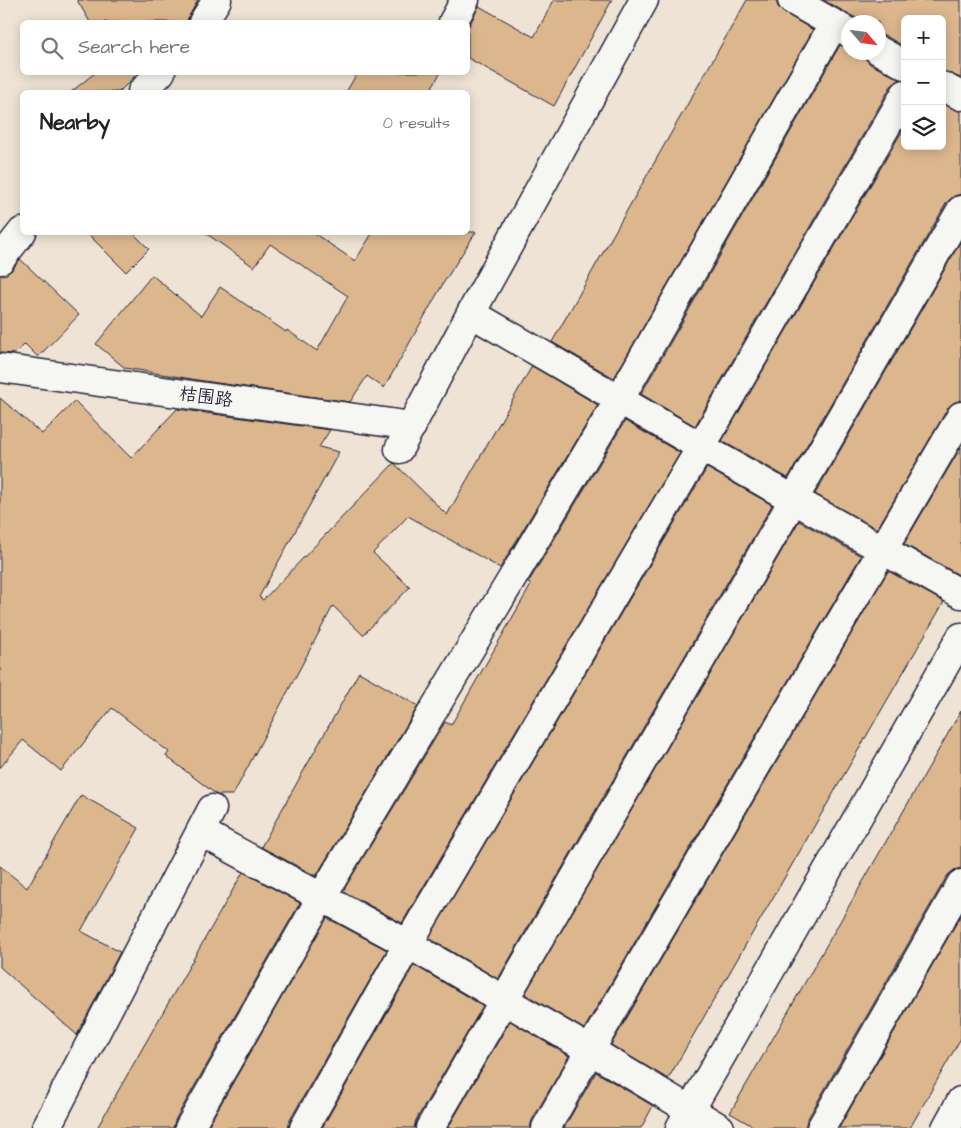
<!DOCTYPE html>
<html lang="en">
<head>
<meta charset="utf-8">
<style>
	body { margin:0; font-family:"Architects Daughter","LXGW WenKai TC",sans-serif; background:#f6f6f6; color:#222 }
	.controls { position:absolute; right:15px; top:15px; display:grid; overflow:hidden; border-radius:8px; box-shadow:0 2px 12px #0003 }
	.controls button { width:45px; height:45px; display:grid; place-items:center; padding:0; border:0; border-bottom:1px solid #e0e0e0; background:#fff; color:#222; font:25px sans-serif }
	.compass { position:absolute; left:841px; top:15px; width:45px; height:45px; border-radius:50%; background:#fff; box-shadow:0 2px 12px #0003; rotate:118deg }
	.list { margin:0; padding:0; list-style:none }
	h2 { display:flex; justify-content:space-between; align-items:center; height:65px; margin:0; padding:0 20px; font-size:21px }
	h2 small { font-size:16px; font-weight:400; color:#767676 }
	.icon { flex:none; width:28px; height:28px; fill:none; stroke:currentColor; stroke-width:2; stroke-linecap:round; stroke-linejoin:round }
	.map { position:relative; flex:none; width:961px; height:1128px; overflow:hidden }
	.search { position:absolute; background:#fff; box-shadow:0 2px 12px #0003; left:20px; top:20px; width:450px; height:55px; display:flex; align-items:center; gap:12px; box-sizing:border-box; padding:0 18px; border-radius:8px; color:#767676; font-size:19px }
	.panel { position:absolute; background:#fff; box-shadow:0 2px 12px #0003; left:20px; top:90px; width:450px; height:145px; border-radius:8px }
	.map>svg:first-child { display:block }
	.building { fill:#dcb78e; stroke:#22223b }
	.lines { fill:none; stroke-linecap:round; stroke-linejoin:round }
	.minor-casing { stroke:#22223b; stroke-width:31 }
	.tertiary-casing { stroke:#22223b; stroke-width:31 }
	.minor { stroke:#f6f6f2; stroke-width:28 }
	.tertiary { stroke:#f6f6f2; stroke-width:28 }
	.labels { text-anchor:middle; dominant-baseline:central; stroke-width:5; stroke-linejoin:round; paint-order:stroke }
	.street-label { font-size:18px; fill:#22223b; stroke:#f6f6f2 }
</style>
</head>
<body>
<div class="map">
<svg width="961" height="1128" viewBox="0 0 961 1128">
	<rect width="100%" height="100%" fill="#eee3d4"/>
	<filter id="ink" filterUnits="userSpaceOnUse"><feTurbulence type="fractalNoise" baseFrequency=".02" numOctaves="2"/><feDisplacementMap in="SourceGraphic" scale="10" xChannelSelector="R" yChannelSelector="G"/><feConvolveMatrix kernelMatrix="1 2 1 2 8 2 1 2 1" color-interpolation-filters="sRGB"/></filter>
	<g filter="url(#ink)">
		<g class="building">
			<polygon points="77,0 198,0 186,22 90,22"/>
			<polygon points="554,0 612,0 554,106 468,58 468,28 479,6 534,37"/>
			<polygon points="747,0 776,0 778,7 784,13 813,30 614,378 552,342"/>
			<polygon points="823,0 961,0 961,78 942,71 942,19 905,19 905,47 886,36 878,34 878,22 860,22 856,18"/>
			<polygon points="840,45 848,48 848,52 863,52 865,58 870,64 901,80 891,86 695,426 641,394"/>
			<polygon points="96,72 139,72 119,92 71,92"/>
			<polygon points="358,72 441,72 429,92 346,92"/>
			<polygon points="942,104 961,112 961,194 954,196 947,202 788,478 722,441 905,126 905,146 942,146"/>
			<polygon points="86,232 132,232 149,249 126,272"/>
			<polygon points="204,232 312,232 355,261 373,232 476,232 444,282 384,388 367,376 350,402 204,381 125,368 96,344 152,275 201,316 220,287 286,332 287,330 317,351 348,296 270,244 254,267"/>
			<polygon points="961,241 961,400 953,403 948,408 877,529 815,494"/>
			<polygon points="20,259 79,315 38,357 25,344 15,354 0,353 0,275 6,274 12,270"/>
			<polygon points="532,366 598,405 500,568 408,516 373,553 410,587 363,635 333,606 233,795 217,795 166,756 169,752 112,708 61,771 23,740 0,768 0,398 42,434 75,401 131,458 177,409 330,430 319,447 339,452 259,597 263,600 394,463 447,515"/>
			<polygon points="625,421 680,453 402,923 343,891 445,722 451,725 531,585 528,583"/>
			<polygon points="961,447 961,572 959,575 904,544"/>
			<polygon points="707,468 772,505 498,979 429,938"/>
			<polygon points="799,521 861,556 584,1029 525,994"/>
			<polygon points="888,571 944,602 668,1079 611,1045"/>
			<polygon points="359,672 418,706 316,876 261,847"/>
			<polygon points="961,711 961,868 954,870 947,876 807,1120 805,1128 756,1128 730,1113"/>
			<polygon points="81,795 139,828 81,931 120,952 77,1035 0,967 0,866 27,888"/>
			<polygon points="243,872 300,903 175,1120 173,1128 97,1128"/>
			<polygon points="961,915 961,1038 910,1128 839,1128"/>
			<polygon points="327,918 387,950 290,1120 288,1128 207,1128"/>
			<polygon points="414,965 483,1006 416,1120 414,1128 322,1128"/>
			<polygon points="510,1021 569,1056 532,1120 530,1128 448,1128"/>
			<polygon points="596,1072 653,1106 641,1128 564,1128"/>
		</g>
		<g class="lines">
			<g class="minor-casing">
				<g id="minor">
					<polyline points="792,0 848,32"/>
					<polyline points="203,22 217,0"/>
					<polyline points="453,22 465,0"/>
					<polyline points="878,50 905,65"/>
					<polyline points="942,86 961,96"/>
					<polyline points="142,92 161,72"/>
					<polyline points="0,260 22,232"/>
					<polyline points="471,313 701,447 961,594"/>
					<polyline points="0,368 412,426"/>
					<polyline points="201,832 408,944 590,1050 720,1128"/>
					<polyline points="46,1128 212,809"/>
					<polyline points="189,1128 321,898 619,400 834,24"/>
					<polyline points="304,1128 408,944 701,447 905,94"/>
					<polyline points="430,1128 961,210"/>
					<polyline points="546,1128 590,1050 961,416"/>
					<polyline points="680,1128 961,637"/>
					<polyline points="821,1128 961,884"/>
					<polyline points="946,1128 961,1101"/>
				</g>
			</g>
			<g class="tertiary-casing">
				<polyline id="tertiary" points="399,449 471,313 644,0"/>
			</g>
			<use href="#minor" class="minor"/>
			<use href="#tertiary" class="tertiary"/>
		</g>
	</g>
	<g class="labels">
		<g class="street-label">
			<text transform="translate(206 397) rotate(8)">桔围路</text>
		</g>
	</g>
</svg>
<div class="controls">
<button>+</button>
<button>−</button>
<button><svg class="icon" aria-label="layers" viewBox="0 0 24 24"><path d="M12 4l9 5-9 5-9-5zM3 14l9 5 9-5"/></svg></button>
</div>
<svg class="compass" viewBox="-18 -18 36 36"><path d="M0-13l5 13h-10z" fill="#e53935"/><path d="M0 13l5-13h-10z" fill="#767676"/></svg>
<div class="search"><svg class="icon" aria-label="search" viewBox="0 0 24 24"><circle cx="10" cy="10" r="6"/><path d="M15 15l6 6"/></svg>Search here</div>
<section class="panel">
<h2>Nearby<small>0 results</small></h2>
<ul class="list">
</ul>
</section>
</div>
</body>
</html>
